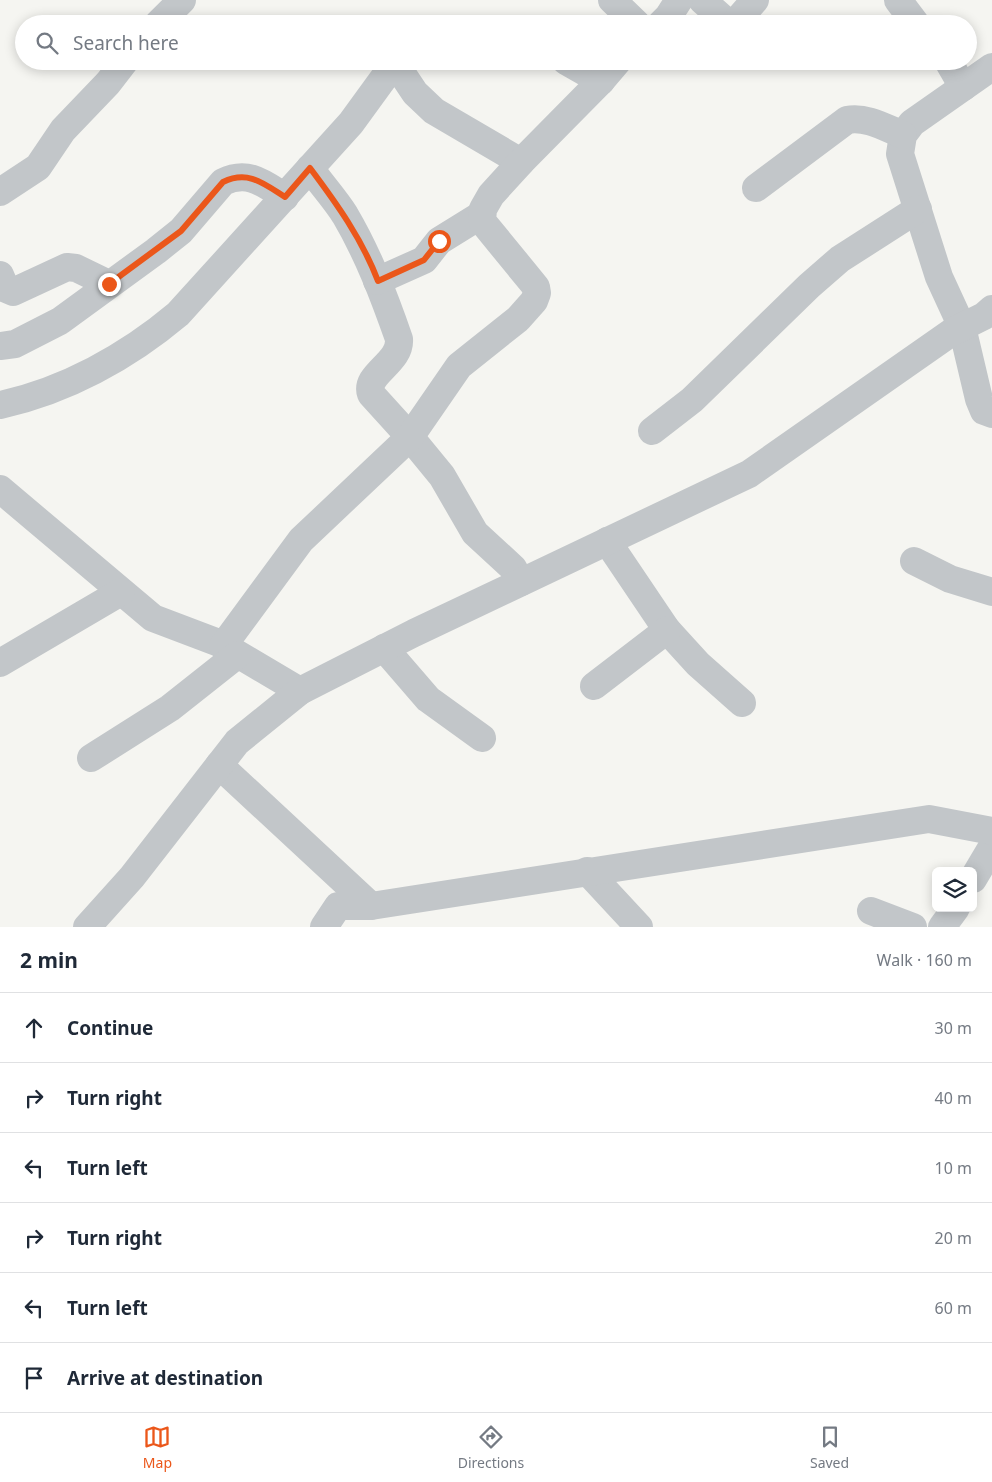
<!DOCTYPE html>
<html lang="en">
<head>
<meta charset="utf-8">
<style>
	body { margin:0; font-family:"Noto Sans",sans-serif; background:#f2f2f3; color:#1f2937 }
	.controls { position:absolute; right:15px; bottom:15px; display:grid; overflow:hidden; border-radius:8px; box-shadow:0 2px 12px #0003 }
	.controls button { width:45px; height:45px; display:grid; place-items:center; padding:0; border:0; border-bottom:1px solid #e0e1e3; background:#fff; color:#1f2937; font:25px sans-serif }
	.stop { position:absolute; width:15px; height:15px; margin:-11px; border:4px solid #eb571a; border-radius:50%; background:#fff }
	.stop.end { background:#eb571a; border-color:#fff; box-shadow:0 1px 5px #0008 }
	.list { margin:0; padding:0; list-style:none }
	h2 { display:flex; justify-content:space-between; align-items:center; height:65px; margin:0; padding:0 20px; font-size:21px }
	h2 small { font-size:16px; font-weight:400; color:#747a83 }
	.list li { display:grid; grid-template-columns:32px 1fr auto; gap:15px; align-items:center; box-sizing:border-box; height:70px; padding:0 20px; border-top:1px solid #e0e1e3 }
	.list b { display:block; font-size:19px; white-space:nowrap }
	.list em { font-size:16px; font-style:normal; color:#747a83 }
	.icon { flex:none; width:28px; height:28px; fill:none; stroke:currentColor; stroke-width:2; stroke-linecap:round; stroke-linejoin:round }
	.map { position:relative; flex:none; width:992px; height:927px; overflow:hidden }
	.search { position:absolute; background:#fff; box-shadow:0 2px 12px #0003; left:15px; right:15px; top:15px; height:55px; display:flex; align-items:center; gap:12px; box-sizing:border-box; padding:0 18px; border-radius:28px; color:#747a83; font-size:19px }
	.sheet { height:485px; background:#fff }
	nav { display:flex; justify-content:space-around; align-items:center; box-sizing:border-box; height:70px; border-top:1px solid #e0e1e3; background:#fff; font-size:14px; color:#747a83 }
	nav a { display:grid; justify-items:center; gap:2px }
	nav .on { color:#eb571a }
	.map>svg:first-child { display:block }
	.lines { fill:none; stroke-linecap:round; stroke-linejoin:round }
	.minor { stroke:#c2c6c9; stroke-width:28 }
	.route { stroke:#eb571a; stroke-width:6 }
</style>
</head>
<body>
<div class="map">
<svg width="992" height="927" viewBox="0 0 992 927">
	<rect width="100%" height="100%" fill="#f5f5f1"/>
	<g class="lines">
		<g class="minor">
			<polyline points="612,0 637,24"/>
			<polyline points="702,0 729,24"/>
			<polyline points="898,0 916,24"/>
			<polyline points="158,24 182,0"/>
			<polyline points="661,24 668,17 679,0"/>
			<polyline points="734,24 755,0"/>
			<polyline points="566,61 601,81"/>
			<polyline points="948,61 963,87"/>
			<polyline points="992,67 912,123 903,135 900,154 939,277 962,327 979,399 984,411 992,414"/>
			<path d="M 310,168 C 321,184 335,199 345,215 C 368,254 384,296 399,339 C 401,363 364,374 371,394 L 410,437 L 442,476 L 475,533 L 513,568 L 521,582"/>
			<path d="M 756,188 L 847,120 C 866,116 886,128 903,135"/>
			<polyline points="0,192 38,167 63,130 108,83 125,61"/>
			<polyline points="0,275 6,289 13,292 67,267 76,268 109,284"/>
			<polyline points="377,281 424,260 439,241 481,215"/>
			<path d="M 0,346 L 15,344 L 60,321 L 156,251 L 181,231 L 223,182 C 248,170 263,183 285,197"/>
			<path d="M 0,405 C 65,391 127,357 178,314 L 351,123 L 391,68 L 396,68 L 401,72 L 415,93 L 434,111 L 521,162"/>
			<polyline points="652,431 692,400 809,286 840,259 918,209"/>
			<polyline points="0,489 153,618 219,643 300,691"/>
			<polyline points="607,541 667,630 698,664 742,703"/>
			<polyline points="914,561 950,579 992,592"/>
			<polyline points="223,646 301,540 410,437 459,366 518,319 534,301 537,293 536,287 482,221 483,209 491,195 521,162 601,81 618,61"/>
			<polyline points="384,648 428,699 482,738"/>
			<polyline points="0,663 121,592"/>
			<polyline points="594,686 667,630"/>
			<polyline points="91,758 170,708 237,655"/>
			<polyline points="219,765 371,906"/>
			<polyline points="587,871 639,927"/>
			<polyline points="973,879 992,847"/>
			<polyline points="871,911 913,927"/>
			<polyline points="87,927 132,877 237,742 300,691 414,633 749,474 952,332 984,316 992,309"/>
			<polyline points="324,927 338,906 371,906 929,819 992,831"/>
			<polyline points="942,927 956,908"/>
		</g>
	</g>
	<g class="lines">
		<path class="route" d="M 109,284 L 181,231 L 223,182 C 248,170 263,183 285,197 L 310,168 C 337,204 362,239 378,281 L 424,260 L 439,241"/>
	</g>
</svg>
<div class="controls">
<button><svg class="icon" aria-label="layers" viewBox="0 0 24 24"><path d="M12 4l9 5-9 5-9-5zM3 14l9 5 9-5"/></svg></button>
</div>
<div class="stop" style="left:439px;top:241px"></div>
<div class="stop end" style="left:109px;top:284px"></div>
<div class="search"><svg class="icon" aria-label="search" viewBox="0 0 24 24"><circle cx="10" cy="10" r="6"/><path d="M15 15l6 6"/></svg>Search here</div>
</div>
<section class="sheet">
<h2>2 min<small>Walk · 160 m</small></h2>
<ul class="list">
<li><svg class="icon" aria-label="ahead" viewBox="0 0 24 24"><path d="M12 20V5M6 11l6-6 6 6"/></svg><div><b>Continue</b></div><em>30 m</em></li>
<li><svg class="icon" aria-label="right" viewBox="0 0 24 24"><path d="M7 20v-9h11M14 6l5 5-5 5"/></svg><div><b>Turn right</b></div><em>40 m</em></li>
<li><svg class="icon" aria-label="left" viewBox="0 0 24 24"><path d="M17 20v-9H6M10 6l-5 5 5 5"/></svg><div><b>Turn left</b></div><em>10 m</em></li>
<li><svg class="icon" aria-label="right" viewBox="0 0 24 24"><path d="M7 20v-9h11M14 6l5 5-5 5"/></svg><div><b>Turn right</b></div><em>20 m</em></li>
<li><svg class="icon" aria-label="left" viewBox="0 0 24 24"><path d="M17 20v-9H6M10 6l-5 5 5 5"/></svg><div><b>Turn left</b></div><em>60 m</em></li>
<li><svg class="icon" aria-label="arrive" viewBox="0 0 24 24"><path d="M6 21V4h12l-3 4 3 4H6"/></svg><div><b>Arrive at destination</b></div></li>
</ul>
</section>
<nav>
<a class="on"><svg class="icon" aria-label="map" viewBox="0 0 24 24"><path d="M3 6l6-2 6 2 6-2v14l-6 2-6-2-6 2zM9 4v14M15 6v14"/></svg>Map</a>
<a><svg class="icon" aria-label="directions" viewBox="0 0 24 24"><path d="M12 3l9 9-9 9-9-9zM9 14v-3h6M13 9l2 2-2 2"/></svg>Directions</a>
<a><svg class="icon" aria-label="saved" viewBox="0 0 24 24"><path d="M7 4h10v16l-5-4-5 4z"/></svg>Saved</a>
</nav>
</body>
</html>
